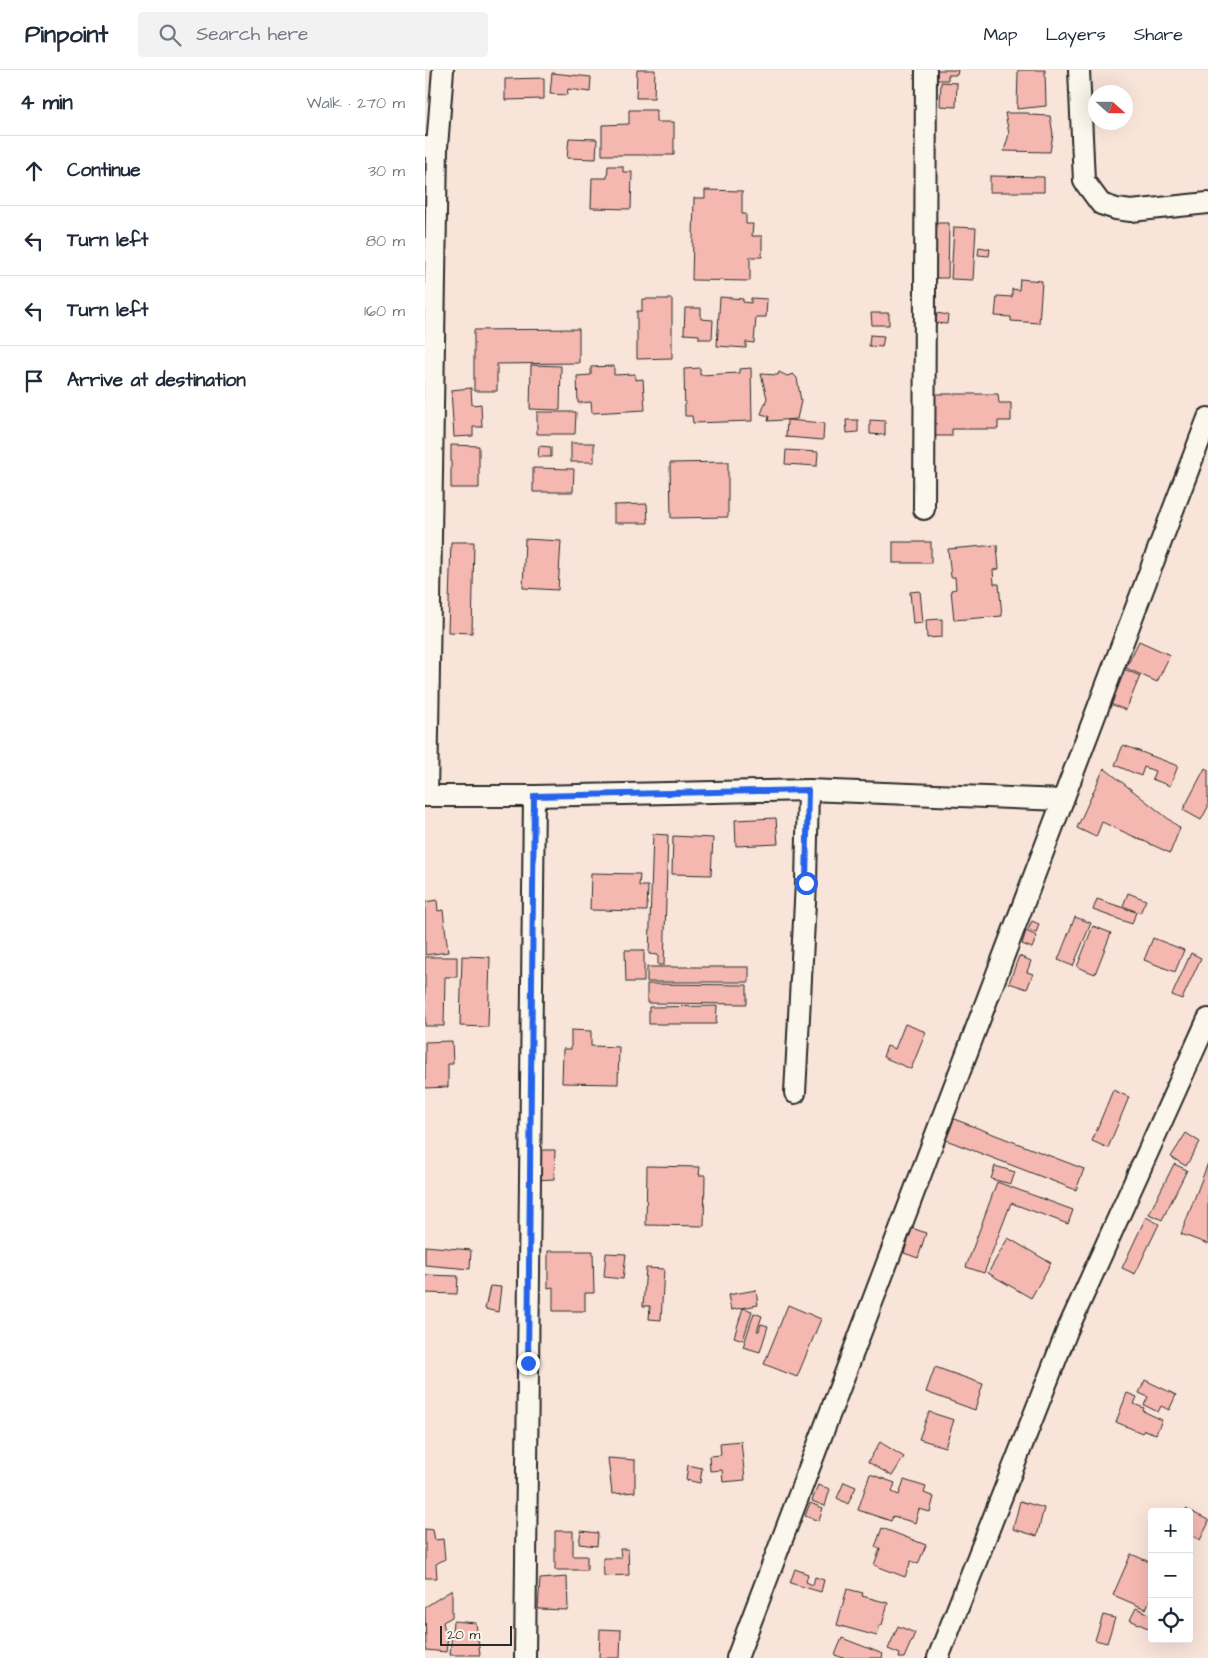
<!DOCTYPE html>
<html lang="en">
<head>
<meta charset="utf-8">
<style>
	body { margin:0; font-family:"Architects Daughter",sans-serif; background:#f2f2f3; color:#1f2937 }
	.controls { position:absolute; right:15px; bottom:15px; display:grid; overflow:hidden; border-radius:5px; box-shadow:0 5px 20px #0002 }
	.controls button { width:45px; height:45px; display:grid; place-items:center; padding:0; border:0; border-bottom:1px solid #e0e1e3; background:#fff; color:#1f2937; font:25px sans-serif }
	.compass { position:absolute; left:663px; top:15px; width:45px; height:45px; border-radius:50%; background:#fff; box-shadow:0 5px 20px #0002; rotate:111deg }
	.scale { position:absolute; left:15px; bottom:12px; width:72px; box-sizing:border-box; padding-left:5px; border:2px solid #2b2b2b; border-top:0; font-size:14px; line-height:18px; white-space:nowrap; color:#2b2b2b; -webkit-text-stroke:4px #fbf7ec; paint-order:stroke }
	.stop { position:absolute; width:15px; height:15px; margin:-11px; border:4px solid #2563eb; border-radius:50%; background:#fff }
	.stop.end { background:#2563eb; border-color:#fff; box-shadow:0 1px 5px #0008 }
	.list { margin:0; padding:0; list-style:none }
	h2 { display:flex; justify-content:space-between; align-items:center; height:65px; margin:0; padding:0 20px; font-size:21px }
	h2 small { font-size:16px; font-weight:400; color:#747a83 }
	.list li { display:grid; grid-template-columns:32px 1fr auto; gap:15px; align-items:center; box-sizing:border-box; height:70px; padding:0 20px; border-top:1px solid #e0e1e3 }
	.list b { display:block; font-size:19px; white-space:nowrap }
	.list em { font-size:16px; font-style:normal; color:#747a83 }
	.icon { flex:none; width:28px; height:28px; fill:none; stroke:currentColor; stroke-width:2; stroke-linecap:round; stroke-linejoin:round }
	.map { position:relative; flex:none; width:783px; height:1588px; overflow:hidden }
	header { display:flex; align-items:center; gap:30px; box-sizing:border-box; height:70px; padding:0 25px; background:#fff; border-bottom:1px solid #e0e1e3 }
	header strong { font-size:24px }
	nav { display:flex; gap:28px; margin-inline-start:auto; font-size:18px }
	.search { width:350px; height:45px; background:#f2f2f3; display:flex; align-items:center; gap:12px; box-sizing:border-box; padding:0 18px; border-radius:5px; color:#747a83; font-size:19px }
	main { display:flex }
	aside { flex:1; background:#fff }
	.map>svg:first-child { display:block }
	.building { fill:#f4b8b0; stroke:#2b2b2b }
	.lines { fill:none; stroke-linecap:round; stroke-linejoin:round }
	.street-casing { stroke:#2b2b2b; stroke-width:24 }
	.street { stroke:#fbf7ec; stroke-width:20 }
	.route { stroke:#2563eb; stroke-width:6 }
</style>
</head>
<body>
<header>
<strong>Pinpoint</strong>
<div class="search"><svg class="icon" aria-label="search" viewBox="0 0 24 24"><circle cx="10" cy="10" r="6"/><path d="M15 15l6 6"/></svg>Search here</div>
<nav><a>Map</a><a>Layers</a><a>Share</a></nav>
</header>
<main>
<aside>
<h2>4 min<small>Walk · 270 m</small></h2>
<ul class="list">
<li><svg class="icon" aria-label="ahead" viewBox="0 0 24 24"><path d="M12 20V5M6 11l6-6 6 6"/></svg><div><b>Continue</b></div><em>30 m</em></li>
<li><svg class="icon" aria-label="left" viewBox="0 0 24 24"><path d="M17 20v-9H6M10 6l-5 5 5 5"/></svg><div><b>Turn left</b></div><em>80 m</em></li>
<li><svg class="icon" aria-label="left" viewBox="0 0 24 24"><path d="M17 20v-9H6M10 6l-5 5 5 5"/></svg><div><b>Turn left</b></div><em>160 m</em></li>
<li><svg class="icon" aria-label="arrive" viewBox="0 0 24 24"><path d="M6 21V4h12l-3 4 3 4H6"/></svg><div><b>Arrive at destination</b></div></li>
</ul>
</aside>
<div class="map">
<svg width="783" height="1588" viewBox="0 0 783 1588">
	<rect width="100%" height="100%" fill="#f9e4da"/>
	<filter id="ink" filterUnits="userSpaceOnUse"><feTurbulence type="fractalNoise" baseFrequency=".02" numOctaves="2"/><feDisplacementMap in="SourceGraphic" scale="10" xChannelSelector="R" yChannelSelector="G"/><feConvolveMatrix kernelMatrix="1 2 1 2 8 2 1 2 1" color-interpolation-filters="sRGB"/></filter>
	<g filter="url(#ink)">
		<g class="building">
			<polygon points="212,0 230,0 229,28 211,28"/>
			<polygon points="509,0 533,0 532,5 523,5 523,10 508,10"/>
			<polygon points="593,0 620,0 621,36 592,39"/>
			<polygon points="127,3 166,7 165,22 143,19 142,25 125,24"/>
			<polygon points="119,8 119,29 80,30 80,9"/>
			<polygon points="516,12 532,13 531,37 515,36"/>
			<polygon points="204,40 231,40 231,52 249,52 249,85 177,85 177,55 204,54"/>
			<polygon points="580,43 604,43 605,45 625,46 628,64 625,82 579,81 584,64"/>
			<polygon points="144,68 172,69 171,89 142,88"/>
			<polygon points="183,96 198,96 198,102 207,102 206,139 166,138 167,108 182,108"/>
			<polygon points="565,106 619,107 619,122 565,122"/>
			<polygon points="280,120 317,121 317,144 321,144 321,154 328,154 327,166 337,166 337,187 325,187 325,211 267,210 269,128 280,128"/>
			<polygon points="510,153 524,153 523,208 510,208"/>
			<polygon points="529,157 551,158 548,210 526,209"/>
			<polygon points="554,177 565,179 564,186 553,185"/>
			<polygon points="595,209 617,211 614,253 586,251 586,247 570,246 572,226 587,227 587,219 594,220"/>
			<polygon points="295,227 318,229 318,232 326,233 326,228 342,229 341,247 331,247 329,273 321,272 321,278 292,276"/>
			<polygon points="217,229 247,229 247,288 212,289 212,241 217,241"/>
			<polygon points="260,238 276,238 276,249 288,250 287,269 274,269 274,265 259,264"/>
			<polygon points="446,243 464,243 464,255 447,255"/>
			<polygon points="512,243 523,245 522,254 511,253"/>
			<polygon points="154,259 154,293 72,294 72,321 49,321 49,260"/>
			<polygon points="445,265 459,266 457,277 444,276"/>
			<polygon points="106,295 136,296 135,340 105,339"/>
			<polygon points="189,296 189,305 210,304 210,310 218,309 220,340 167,343 166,332 153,333 152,306 166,305 166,297"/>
			<polygon points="275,298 275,305 314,303 314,299 326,298 327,351 268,353 267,346 260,346 259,299"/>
			<polygon points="354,302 362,306 368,304 372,308 376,331 372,349 343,351 344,346 336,344 342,328 336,304 353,305"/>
			<polygon points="46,318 47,335 56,334 57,357 48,357 48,366 29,367 26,320"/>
			<polygon points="508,324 573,324 574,333 586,333 586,351 573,351 573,359 527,359 527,366 508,366"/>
			<polygon points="112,342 151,342 150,364 112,364"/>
			<polygon points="362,350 399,353 398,370 361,367"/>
			<polygon points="421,350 433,350 433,362 422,363"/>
			<polygon points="445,350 460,351 460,365 445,364"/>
			<rect x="146" y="373" width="23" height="19"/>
			<polygon points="26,375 54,376 54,418 26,418"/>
			<polygon points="114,376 126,377 126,387 113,387"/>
			<polygon points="361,380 393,382 392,396 360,394"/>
			<polygon points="303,392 303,447 246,448 245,393"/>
			<polygon points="108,398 149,399 148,422 108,422"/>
			<polygon points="222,434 223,453 189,453 189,435"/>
			<polygon points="100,469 136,471 133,520 98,518"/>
			<polygon points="26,472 49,472 47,563 23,562"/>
			<rect x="468" y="472" width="38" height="21"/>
			<polygon points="572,475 574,499 568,500 569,514 574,514 577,546 529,550 526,520 531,519 530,507 526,507 523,479"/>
			<polygon points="495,521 498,553 488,554 485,522"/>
			<polygon points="517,549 517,567 502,568 501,550"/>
			<polygon points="714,571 745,585 732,612 701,598"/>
			<polygon points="699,599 715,606 701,640 685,634"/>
			<polygon points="698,675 753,696 745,716 727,709 730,701 719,697 716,706 690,695"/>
			<polygon points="679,698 755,758 745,783 677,752 671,767 652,758"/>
			<polygon points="780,698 783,700 783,737 776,750 758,740"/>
			<polygon points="351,748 353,774 311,776 310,750"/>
			<polygon points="228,764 243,765 239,895 233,895 233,885 224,884"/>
			<polygon points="248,766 288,768 286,805 247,804"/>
			<polygon points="166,803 215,804 214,816 223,816 222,841 165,840"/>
			<polygon points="703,823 721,830 715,843 698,836"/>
			<polygon points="672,829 711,842 707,854 668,840"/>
			<polygon points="12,830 13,841 18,840 23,882 0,885 0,832"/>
			<polygon points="650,847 666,853 648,896 633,890"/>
			<polygon points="607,851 614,854 611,863 603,860"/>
			<polygon points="668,856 686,863 670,904 652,897"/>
			<polygon points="601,861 612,866 607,878 597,874"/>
			<polygon points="728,868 759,880 750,902 719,890"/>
			<polygon points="200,880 219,880 219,912 201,912"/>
			<polygon points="766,883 776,888 757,929 747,925"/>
			<polygon points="37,886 65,887 63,957 35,956"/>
			<polygon points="594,886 606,891 602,902 608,904 602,919 584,913"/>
			<polygon points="0,887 32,887 32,907 20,907 19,956 0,956"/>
			<rect x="222" y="897" width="102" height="15"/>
			<polygon points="222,914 322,915 322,934 222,933"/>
			<polygon points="292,936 291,954 224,954 224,937"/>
			<polygon points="480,954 501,962 486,999 458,987 462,976 470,979"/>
			<polygon points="146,960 166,961 166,976 194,977 193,1014 137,1013 138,979 146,979"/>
			<polygon points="27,971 28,994 23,994 23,1017 0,1018 0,972"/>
			<polygon points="688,1020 704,1027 683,1078 667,1071"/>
			<polygon points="529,1049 659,1099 651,1120 521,1070"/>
			<polygon points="761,1063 775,1072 761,1096 746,1087"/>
			<polygon points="113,1080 130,1080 129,1109 111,1110"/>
			<polygon points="783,1093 783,1174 756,1164"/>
			<polygon points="749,1094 762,1100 737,1150 724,1144"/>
			<polygon points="222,1096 275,1097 274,1105 280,1105 279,1156 221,1155"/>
			<polygon points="570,1096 590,1102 586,1114 566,1109"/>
			<polygon points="572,1112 648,1140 643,1154 586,1133 559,1203 541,1197"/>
			<polygon points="721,1147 734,1154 710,1204 697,1198"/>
			<polygon points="487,1158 501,1163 493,1188 479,1183"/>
			<polygon points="583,1168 626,1193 606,1228 563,1203"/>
			<polygon points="0,1176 46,1180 45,1199 0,1195"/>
			<polygon points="123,1181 168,1181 169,1223 160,1223 160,1241 128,1241 128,1217 123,1218"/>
			<polygon points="181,1183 201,1184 198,1209 179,1207"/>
			<polygon points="221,1198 239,1199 236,1250 224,1249 225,1236 218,1236"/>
			<polygon points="0,1205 33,1206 32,1224 0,1223"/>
			<polygon points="65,1216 76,1217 73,1242 60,1239"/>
			<polygon points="331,1220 333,1235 306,1240 303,1225"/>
			<polygon points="363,1235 396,1249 372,1307 339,1294"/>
			<polygon points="318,1238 327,1241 318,1270 309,1267"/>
			<polygon points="329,1243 337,1246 332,1261 334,1261 336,1254 343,1256 335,1282 318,1277"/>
			<polygon points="510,1297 558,1314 550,1340 501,1322"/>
			<polygon points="720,1310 751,1325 744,1340 736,1336 733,1342 719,1335 723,1327 714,1323"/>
			<polygon points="702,1323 712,1327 709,1334 719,1338 718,1341 737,1350 731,1364 719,1360 717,1363 691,1352"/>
			<polygon points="504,1342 529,1350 520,1377 494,1369"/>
			<polygon points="316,1371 320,1410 298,1412 297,1400 285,1401 284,1386 296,1385 295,1373"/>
			<polygon points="455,1372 479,1387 467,1406 443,1392"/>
			<polygon points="183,1388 210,1390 210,1422 187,1424"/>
			<polygon points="263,1395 277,1398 275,1413 261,1410"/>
			<polygon points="445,1404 470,1413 467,1422 474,1425 479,1410 501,1417 499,1423 509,1427 505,1442 494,1439 490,1453 468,1446 466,1451 433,1440"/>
			<polygon points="419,1412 431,1417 423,1434 412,1428"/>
			<polygon points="393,1415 405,1419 400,1436 387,1431"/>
			<polygon points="595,1431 619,1438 612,1466 588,1459"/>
			<polygon points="385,1433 398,1438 394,1451 380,1446"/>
			<polygon points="761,1439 783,1450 783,1454 775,1470 764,1464 764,1442 759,1442"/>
			<polygon points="457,1458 501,1475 493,1494 486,1491 480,1507 449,1495 455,1479 450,1477"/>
			<polygon points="0,1459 8,1460 10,1470 18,1469 20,1489 11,1494 12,1508 0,1508"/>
			<polygon points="130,1461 148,1461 148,1486 162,1486 162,1500 130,1500"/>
			<polygon points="156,1461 173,1463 172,1476 154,1474"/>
			<polygon points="195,1479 203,1479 204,1505 179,1506 178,1488 196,1488"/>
			<polygon points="706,1484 727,1493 727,1524 721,1539 688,1525"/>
			<polygon points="370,1499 383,1504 381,1512 388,1515 390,1507 399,1510 396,1522 365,1513"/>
			<polygon points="142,1507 143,1540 113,1539 115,1509"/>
			<polygon points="422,1519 438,1523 437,1526 463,1533 457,1555 455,1555 452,1566 412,1555"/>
			<polygon points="27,1520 27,1547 18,1552 20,1561 24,1560 21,1582 1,1580 0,1537"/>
			<polygon points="711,1538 727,1545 727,1560 705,1550"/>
			<polygon points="678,1545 690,1548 682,1573 670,1570"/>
			<polygon points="28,1551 51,1553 55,1585 25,1585"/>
			<polygon points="473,1556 490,1563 479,1588 474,1588 475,1584 463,1579"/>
			<polygon points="175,1559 196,1560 195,1588 174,1588"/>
			<polygon points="417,1568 458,1584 457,1588 418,1588 410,1585"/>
		</g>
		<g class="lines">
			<g class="street-casing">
				<g id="street">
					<polyline points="654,0 659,111 676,134 691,139 706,141 783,133"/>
					<polyline points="0,77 12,77 2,726"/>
					<polyline points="12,77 18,0"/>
					<polyline points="499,439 501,0"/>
					<polyline points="0,726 109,726 383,720 638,730"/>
					<polyline points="370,1023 381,813 383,720"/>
					<polyline points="100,1588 109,726"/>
					<polyline points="312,1588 783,348"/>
					<polyline points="513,1588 642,1261 783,949"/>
				</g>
			</g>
			<use href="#street" class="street"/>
		</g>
	</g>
	<g class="lines" filter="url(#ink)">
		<polyline class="route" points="103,1293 109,726 383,720 381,813"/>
	</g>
</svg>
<div class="controls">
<button>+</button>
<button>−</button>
<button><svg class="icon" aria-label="locate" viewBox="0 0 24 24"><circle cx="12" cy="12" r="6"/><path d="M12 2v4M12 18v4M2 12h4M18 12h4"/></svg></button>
</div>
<svg class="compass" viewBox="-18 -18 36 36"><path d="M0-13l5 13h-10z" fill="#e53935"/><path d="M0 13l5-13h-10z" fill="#747a83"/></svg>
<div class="scale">20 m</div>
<div class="stop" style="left:381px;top:813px"></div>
<div class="stop end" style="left:103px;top:1293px"></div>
</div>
</main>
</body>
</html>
